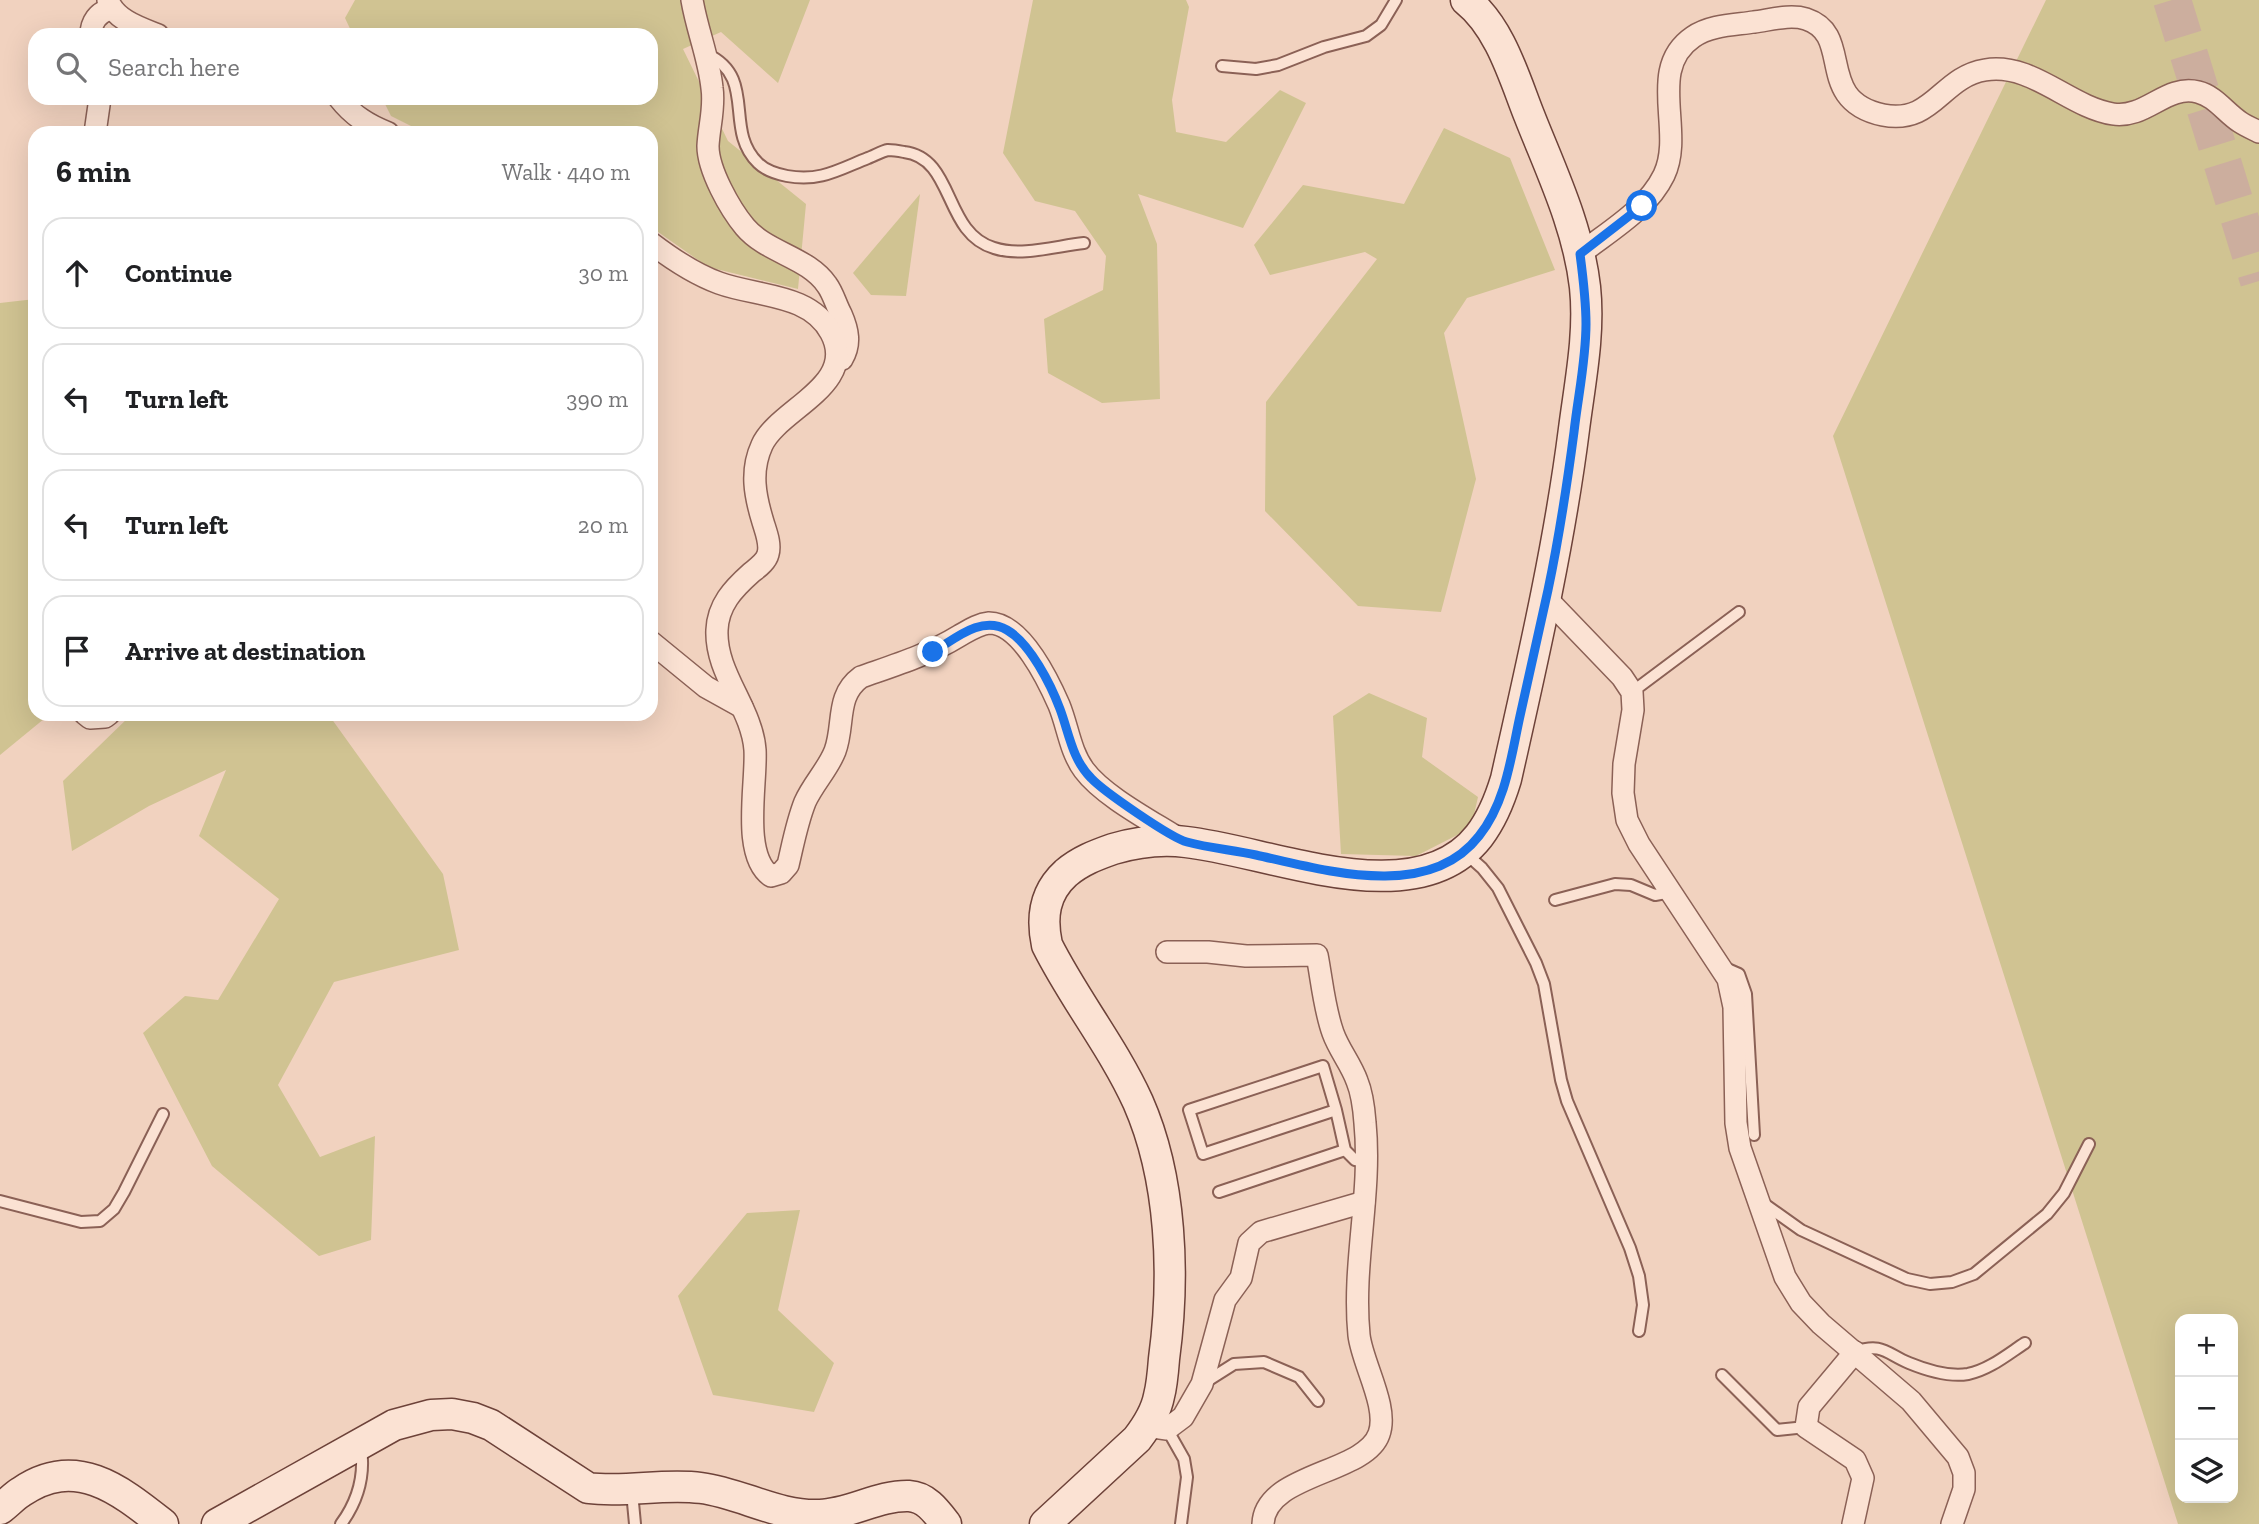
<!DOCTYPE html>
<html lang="en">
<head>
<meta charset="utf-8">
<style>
	body { margin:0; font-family:"Zilla Slab",serif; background:#f6f6f6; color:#202124 }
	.controls { position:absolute; right:21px; bottom:21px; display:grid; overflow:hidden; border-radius:14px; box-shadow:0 7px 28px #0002 }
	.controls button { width:63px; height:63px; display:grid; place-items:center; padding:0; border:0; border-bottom:2px solid #e0e0e0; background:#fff; color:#202124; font:35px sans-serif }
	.stop { position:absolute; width:21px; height:21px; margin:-16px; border:5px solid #1a73e8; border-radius:50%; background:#fff }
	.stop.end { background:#1a73e8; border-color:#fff; box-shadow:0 2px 7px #0008 }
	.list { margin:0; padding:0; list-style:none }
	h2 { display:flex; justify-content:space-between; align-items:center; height:91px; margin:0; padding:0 28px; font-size:30px }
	h2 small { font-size:23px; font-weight:400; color:#757577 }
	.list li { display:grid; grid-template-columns:46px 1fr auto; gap:21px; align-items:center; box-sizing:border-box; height:112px; margin:0 14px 14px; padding:0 14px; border:2px solid #e0e0e0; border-radius:21px }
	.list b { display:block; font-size:26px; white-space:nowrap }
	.list em { font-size:23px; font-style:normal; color:#757577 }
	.icon { flex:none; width:38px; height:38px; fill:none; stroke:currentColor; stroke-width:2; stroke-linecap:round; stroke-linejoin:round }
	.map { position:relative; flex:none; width:2259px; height:1524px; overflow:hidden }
	.search { position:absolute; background:#fff; box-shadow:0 7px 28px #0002; left:28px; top:28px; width:630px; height:77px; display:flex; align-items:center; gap:18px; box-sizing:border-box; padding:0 24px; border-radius:21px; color:#757577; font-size:26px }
	.panel { position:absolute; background:#fff; box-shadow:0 7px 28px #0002; left:28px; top:126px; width:630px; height:595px; border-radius:21px }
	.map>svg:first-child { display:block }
	.green { fill:#d0c392; fill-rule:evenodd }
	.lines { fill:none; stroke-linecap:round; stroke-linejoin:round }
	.highway-tunnel { stroke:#ccae9e; stroke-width:38; stroke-dasharray:38 19; stroke-linecap:butt }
	.lane-casing { stroke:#8b6156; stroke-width:14 }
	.street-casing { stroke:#8b6156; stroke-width:24 }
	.secondary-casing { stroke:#6d4239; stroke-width:33 }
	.lane { stroke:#fbe2d3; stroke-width:10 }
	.street { stroke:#fbe2d3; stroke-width:21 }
	.secondary { stroke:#fbe2d3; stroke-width:30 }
	.route { stroke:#1a73e8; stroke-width:9 }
</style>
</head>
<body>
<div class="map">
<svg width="2259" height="1524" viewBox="0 0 2259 1524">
	<rect width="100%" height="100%" fill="#f1d2bf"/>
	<g class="green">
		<polygon points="355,0 810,0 778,83 721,32 683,49 728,141 806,204 798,289 708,267 651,227 651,133 425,133 391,116 382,98 651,98 651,35 353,35 345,18"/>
		<polygon points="1033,0 1186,0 1189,7 1172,100 1176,132 1226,142 1280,90 1306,103 1243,228 1138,194 1157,244 1160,399 1102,403 1048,373 1044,319 1103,290 1106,256 1075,211 1035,201 1003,153"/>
		<path d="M 2046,0 L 2259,0 L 2259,1524 L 2178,1524 L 1833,436 ZM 2180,1319 L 2233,1319 L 2233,1498 L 2180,1498 Z"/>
		<polygon points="1444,128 1510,158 1555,270 1467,298 1444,333 1476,479 1441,612 1358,606 1265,511 1266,402 1377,259 1365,252 1270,275 1254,245 1303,185 1404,204"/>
		<polygon points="920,194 906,296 871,295 853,273"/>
		<polygon points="35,299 35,578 29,598 35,628 35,714 50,714 0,755 0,303"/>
		<polygon points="1369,693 1427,718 1422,757 1478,797 1471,828 1416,856 1341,854 1333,716"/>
		<polygon points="132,714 322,714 331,718 443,874 459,950 334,982 278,1085 320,1157 375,1136 371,1240 319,1256 212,1166 143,1033 185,996 218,1000 279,899 199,836 226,770 149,806 72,851 63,781"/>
		<polygon points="800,1210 778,1310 834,1363 814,1412 713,1395 678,1296 747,1213"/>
	</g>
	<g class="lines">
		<polyline class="highway-tunnel" points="2172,0 2259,281"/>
		<g class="lane-casing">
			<g id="lane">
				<path d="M 707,54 C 758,78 723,129 758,163 C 765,170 777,174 787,176 C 820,182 838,170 868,158 C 874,156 882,151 888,150 C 893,150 899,151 904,152 C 955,158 943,233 994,248 C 1021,257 1056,246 1084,243"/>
				<polyline points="1222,66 1256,69 1278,65 1324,47 1366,36 1381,25 1396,0"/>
				<polyline points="1632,692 1739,612"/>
				<polyline points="1464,852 1482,868 1498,888 1536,963 1544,984 1561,1080 1567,1101 1630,1248 1639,1276 1643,1305 1639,1331"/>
				<polyline points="1555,900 1615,884 1631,885 1655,895 1671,892"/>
				<polyline points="1723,967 1739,974 1746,994 1754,1135"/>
				<polyline points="1336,1110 1203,1154 1189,1110 1323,1066 1336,1110 1345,1150 1355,1160 1368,1162"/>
				<polyline points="1219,1192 1345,1150"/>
				<polyline points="0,1201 81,1222 100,1221 114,1209 124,1192 163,1114"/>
				<polyline points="1763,1203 1801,1230 1907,1279 1930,1284 1952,1282 1974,1274 2047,1214 2064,1193 2089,1144"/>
				<path d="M 1855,1352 C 1882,1342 1887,1354 1909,1363 C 1926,1370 1950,1377 1968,1374 C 1989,1370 2008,1354 2025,1343"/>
				<polyline points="1722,1375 1777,1430 1806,1427"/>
				<polyline points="1204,1383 1234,1364 1264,1362 1299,1377 1318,1401"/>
				<polyline points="1167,1429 1184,1459 1187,1477 1181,1524"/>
				<polyline points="632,1492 635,1524"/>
				<path d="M 341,1524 C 358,1501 365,1476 361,1448"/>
			</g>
		</g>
		<g class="street-casing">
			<g id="street">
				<path d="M 108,0 C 115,20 140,28 158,35"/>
				<path d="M 692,0 C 697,30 709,58 712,88 C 715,108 709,126 708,146 C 708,170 730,209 745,227 C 767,253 808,257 827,285 C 833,293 836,305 841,314 C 848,330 851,344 842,359"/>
				<path d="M 91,35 C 91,22 98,12 111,9"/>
				<path d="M 339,98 C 353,116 368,125 388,133"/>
				<polyline points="95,133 100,98"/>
				<path d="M 651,243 C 672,259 694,274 719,283 C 757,297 810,293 831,333 C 859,385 778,409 762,445 C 750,471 755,496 763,522 C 766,532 771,544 768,554 C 766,562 757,568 751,573 C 733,589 718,605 717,630 C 715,673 752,708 755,750 C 757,783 741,855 771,876 L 781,873 L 788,865 C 793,844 797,822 805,802 C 813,784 828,769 835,751 C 845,724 835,696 861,677 C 895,665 928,655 959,636 C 968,631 978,624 989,623 C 1021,623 1048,680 1059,705 C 1068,727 1070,751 1084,770 C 1104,797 1155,823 1184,842"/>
				<path d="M 1580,254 C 1609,231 1647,210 1664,175 C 1685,131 1646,69 1693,37 C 1710,25 1734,25 1754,22 C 1770,20 1790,14 1806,19 C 1855,35 1813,100 1883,115 C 1933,125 1941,77 1985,70 C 2032,62 2069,107 2113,114 C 2146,119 2166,84 2198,92 C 2215,96 2226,113 2240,122 C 2246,126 2253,129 2259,132"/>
				<polyline points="1546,598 1622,677 1632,692 1633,710 1624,764 1623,793 1627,820 1639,844 1728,979 1734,1007 1736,1123 1740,1148 1785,1277 1801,1303 1821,1324 1911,1401 1958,1457 1964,1473 1964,1489 1952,1524"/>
				<polyline points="651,642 706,687 742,707"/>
				<polyline points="85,714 90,718 105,717 109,714"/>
				<path d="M 1167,952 L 1208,952 L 1246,956 L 1317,955 C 1322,981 1324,1008 1333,1033 C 1339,1050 1351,1064 1357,1081 C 1362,1093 1364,1109 1365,1123 C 1372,1194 1352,1264 1359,1335 C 1362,1363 1389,1407 1379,1434 C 1365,1474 1265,1473 1263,1524"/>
				<polyline points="1146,1426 1167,1429 1183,1417 1202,1384 1225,1300 1241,1278 1249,1243 1261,1232 1364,1202"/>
				<polyline points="1853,1524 1863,1478 1855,1460 1806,1427 1809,1407 1855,1352"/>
			</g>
		</g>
		<g class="secondary-casing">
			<g id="secondary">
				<path d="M 0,1509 C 7,1504 13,1497 21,1492 C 76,1454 120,1490 163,1524"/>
				<path d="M 217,1524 L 394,1425 L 431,1415 L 452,1414 L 473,1418 L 491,1425 L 588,1488 C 626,1493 663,1483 701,1488 C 741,1493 778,1517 820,1515 C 850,1514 879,1495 909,1496 C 926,1497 936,1511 946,1524"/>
				<path d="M 1045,1524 L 1137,1439 C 1147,1426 1156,1412 1159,1396 C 1162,1385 1163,1372 1164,1359 C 1175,1277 1172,1179 1138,1102 C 1113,1047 1074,999 1047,945 C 1041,917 1044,893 1066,873 C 1080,861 1096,855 1113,849 C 1137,842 1162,839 1186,842 C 1270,851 1416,917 1479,836 C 1492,819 1500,799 1506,779 C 1532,663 1559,547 1574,429 C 1580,382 1590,334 1585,287 C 1578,226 1551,171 1529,115 C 1514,77 1500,27 1466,0"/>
			</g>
		</g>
		<use href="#lane" class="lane"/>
		<use href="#street" class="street"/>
		<use href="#secondary" class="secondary"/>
	</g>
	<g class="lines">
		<path class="route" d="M 933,652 C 955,639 981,615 1007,630 C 1030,643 1051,685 1060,709 C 1069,733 1072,759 1091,778 C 1103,791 1171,838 1187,842 C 1209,848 1233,850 1256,855 C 1324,870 1428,902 1479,836 C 1506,802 1511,757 1520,716 C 1529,674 1539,632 1548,590 C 1559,538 1567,485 1574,432 C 1578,396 1586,360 1586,324 C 1586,300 1583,277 1580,254 L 1642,206"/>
	</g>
</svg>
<div class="controls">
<button>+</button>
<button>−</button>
<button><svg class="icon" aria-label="layers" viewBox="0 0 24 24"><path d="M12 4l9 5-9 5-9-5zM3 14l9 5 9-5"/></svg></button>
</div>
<div class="stop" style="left:1642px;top:206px"></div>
<div class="stop end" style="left:933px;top:652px"></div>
<div class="search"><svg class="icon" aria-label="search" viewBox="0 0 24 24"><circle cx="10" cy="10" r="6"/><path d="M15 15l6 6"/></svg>Search here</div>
<section class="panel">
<h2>6 min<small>Walk · 440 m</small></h2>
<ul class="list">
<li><svg class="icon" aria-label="ahead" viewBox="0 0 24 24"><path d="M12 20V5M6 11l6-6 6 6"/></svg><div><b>Continue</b></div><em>30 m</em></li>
<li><svg class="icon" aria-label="left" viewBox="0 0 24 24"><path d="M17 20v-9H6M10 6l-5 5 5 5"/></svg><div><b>Turn left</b></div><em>390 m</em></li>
<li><svg class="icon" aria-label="left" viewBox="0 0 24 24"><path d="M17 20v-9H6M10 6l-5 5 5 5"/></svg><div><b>Turn left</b></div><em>20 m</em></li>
<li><svg class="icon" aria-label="arrive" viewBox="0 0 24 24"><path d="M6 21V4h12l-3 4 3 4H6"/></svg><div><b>Arrive at destination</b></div></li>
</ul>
</section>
</div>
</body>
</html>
